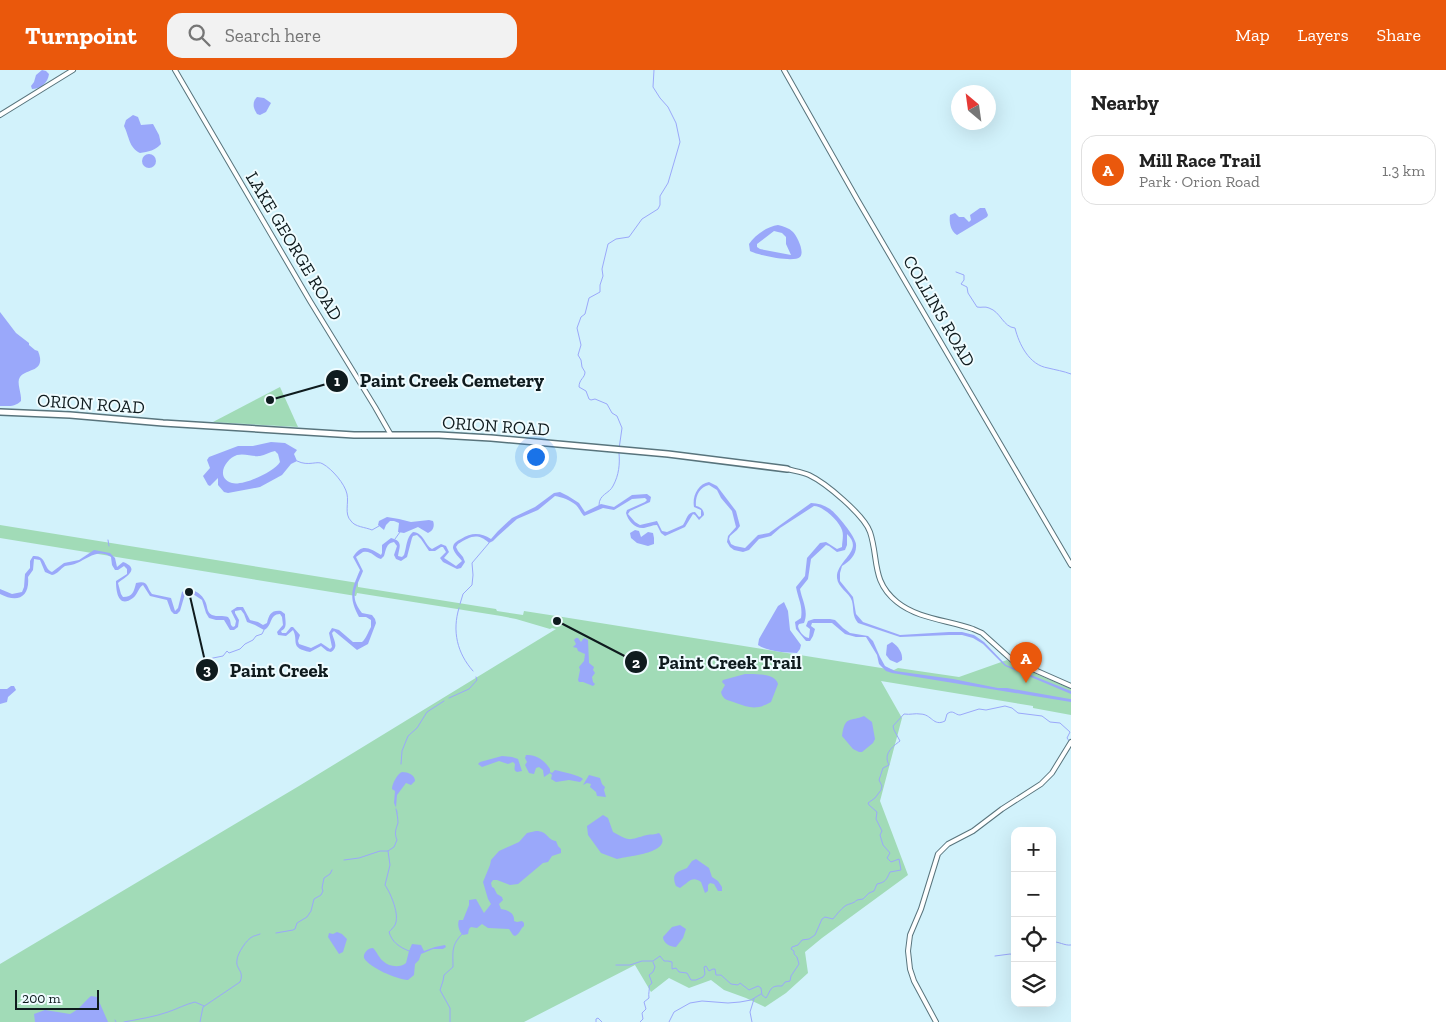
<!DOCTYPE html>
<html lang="en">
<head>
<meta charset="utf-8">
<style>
	body { margin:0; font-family:"Zilla Slab",serif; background:#f2f2f2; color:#222 }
	.controls { position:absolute; right:15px; bottom:15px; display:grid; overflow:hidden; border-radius:10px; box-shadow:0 5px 20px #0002 }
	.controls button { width:45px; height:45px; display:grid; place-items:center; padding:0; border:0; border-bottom:1px solid #e0e0e0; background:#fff; color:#222; font:25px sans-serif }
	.compass { position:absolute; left:951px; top:15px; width:45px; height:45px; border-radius:50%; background:#fff; box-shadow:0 5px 20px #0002; rotate:331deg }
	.scale { position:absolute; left:15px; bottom:12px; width:84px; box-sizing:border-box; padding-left:5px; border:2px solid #0f1b1e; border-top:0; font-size:14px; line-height:18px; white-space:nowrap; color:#0f1b1e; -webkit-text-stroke:4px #effcff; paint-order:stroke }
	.you { position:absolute; left:535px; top:386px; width:18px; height:18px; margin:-12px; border:4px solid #fff; border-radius:50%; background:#1a73e8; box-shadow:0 0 0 8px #1a73e833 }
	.badge { display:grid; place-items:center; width:32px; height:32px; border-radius:50%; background:#ea580c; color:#fff; font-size:16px; font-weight:700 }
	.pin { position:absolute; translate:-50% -41px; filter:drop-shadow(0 1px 2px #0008) }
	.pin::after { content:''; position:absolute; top:26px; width:18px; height:15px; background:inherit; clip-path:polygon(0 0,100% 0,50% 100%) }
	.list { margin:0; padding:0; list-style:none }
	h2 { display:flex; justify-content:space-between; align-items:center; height:65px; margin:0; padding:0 20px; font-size:21px }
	h2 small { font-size:16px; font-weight:400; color:#767676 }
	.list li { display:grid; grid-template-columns:32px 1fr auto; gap:15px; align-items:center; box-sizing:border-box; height:70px; margin:0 10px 10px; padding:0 10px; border:1px solid #e0e0e0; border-radius:15px }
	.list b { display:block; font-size:19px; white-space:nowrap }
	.list p { margin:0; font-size:16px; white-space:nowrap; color:#767676 }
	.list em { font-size:16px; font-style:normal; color:#767676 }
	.icon { flex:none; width:28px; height:28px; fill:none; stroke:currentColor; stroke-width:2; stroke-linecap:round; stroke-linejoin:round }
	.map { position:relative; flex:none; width:1071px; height:952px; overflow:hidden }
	header { display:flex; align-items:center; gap:30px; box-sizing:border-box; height:70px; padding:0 25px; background:#ea580c; color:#fff }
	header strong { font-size:24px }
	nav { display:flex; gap:28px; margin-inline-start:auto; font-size:18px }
	.search { width:350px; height:45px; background:#f2f2f2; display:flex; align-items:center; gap:12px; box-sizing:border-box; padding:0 18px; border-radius:15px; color:#767676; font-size:19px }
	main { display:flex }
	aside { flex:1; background:#fff }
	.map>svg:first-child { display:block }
	.green { fill:#a1dbb7 }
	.water { fill:#9aa8fa; fill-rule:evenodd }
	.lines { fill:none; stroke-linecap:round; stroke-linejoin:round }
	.stream { stroke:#9aa8fa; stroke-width:1 }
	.minor-casing { stroke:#58747c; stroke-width:6 }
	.major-casing { stroke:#58747c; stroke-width:8 }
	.minor { stroke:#fff; stroke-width:4 }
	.major { stroke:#fff; stroke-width:5 }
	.labels { text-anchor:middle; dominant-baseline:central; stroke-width:4; stroke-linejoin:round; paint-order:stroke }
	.street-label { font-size:18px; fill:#0f1b1e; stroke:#effcff }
	.leader { fill:none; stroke:#0f1b1e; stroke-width:2 }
	.callout-dot { fill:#0f1b1e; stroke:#effcff; stroke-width:2 }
	.mark-label { font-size:15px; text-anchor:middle; font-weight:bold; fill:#fff }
	.callout-label { font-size:19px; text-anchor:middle; font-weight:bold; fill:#0f1b1e; stroke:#effcff; stroke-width:4; stroke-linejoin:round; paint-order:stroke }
</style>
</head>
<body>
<header>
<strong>Turnpoint</strong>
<div class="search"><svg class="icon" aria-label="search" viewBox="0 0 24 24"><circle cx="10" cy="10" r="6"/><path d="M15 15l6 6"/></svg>Search here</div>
<nav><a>Map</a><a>Layers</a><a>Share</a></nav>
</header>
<main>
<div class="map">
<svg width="1071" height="952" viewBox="0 0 1071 952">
	<rect width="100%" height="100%" fill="#d2f2fb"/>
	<g class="green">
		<polygon points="280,317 298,357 213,352"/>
		<polygon points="0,455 358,513 358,517 496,539 497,541 523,545 524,541 569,548 894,600 898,598 959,607 1007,590 1011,593 1071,619 1071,645 1033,638 1033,636 881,611 902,648 880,731 908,805 822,868 805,882 808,903 786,923 765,937 746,928 724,920 711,910 689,918 669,908 651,922 635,895 524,952 0,952 0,894 299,716 556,559 552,558 550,559 516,549 501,546 357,523 356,526 0,468"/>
	</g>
	<g class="water">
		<path d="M 42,0 L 46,1 L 49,4 C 48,13 40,19 32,19 L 31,16 L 34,12 L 36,5 Z"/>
		<path d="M 257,27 L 264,28 L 271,33 L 266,42 L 260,45 L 257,44 C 253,38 252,32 257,27 Z"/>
		<path d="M 133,45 L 138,47 L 141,55 L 153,54 L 159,65 L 161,74 C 156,80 148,82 140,83 C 129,78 129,66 124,56 L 126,50 Z"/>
		<circle cx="149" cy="91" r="7"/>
		<path d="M 980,138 L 985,138 L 988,145 L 987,147 L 957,165 C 950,161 949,151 950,145 L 955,143 L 959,147 L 964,147 L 969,152 L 971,150 L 970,145 Z"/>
		<path d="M 778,155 C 783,156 789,158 793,162 C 797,166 805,182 800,187 C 794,193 757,185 750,181 L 749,174 C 755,165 768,156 778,155 ZM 774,161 L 782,163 L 786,167 L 786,174 L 791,185 L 760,179 L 757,177 L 757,174 Z"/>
		<path d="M 0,242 L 16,263 L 29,273 L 29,275 L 35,280 L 38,281 C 47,303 26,298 20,307 C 16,312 22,324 21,331 C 15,337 9,336 0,336 Z"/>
		<path d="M 271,372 L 285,373 L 297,380 L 294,384 L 297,391 L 291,394 L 282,405 L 260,417 L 228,423 L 224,422 L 218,415 L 218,408 L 210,416 L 208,415 L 203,406 L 210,398 L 207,390 L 209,387 L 238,376 L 253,376 ZM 275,381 L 278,384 L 280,392 C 274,402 243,416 232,413 C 215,408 225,389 237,385 C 245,383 253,387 260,386 C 265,385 270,382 275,381 Z"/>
		<path d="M 709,412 L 717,416 L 736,441 L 740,456 L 737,460 L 730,466 L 729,469 L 731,474 L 735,476 L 745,478 L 758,465 L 769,463 L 811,433 C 818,433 824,435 830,439 C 837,444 855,466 856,474 C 857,485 850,491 842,496 L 840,503 L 840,511 L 853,527 L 856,544 L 863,552 L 900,565 L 949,562 L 962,562 L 974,565 L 984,572 L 1006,595 L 1071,621 L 1071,624 L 1005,596 L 983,574 L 973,568 L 962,565 L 949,565 L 900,567 L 858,553 C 852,546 854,539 852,531 C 849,522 838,518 837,508 C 836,490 865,481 847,464 L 847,475 L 845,480 L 837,482 L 829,476 L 826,475 L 811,489 L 808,509 L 800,519 C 802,530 809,541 804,553 L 799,554 L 798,556 C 799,561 803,567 809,568 L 810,559 L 806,556 L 808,551 L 814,549 L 830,549 L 835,550 L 843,558 L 850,563 L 868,566 L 873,571 L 880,587 L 885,596 L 895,601 L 953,609 L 998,618 L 1007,618 L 1070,629 L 1071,629 L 1071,632 L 892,603 L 886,601 L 879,594 L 877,585 L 866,567 L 856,567 L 845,564 L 832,553 L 812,553 L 811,556 L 815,559 L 813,566 L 810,571 L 806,571 L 796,559 L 795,552 L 801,548 C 803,535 798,529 796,517 L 805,506 L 807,488 L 820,473 L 826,472 L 837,479 L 842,477 C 842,472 844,465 842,460 C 839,451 823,436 814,436 L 780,458 L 771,466 L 759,469 L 749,480 L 743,482 L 734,480 L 730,477 L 727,472 L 728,466 L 736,457 L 732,441 L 721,428 L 717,420 L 709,415 C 699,417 695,427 696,436 C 701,437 704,440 704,445 L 699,450 L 695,445 L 693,444 L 685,457 L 665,466 L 661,463 L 657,455 C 652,455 649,457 644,458 C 635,459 628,451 626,443 L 627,440 L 645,432 L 647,430 L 645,428 L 632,429 L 614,440 L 603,438 L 584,446 C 581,443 579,438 576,435 C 570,430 562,427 555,426 L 538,440 L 517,449 L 498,466 L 493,471 L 489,473 C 477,462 470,467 458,474 L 456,477 L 458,481 L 463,487 L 465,492 L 461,498 L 457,499 L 443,492 L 440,488 L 446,482 L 443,477 L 441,477 L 435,481 L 429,481 L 421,469 L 417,465 L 413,466 L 412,468 L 407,487 L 401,491 L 396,489 L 394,485 L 397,476 L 394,472 C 386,473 386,480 384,486 L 381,489 C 374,487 371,480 363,482 L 356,487 L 363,501 C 357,517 348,525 362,543 L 372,545 L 375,549 L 376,553 L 368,574 L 357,580 L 334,561 L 332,563 C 334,571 339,577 331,582 L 327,581 L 321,576 L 310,582 C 289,578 299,571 293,560 L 286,566 L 278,565 L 277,562 L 283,555 L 282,547 L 280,544 C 269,544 273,556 264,560 L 255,555 L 247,552 L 244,544 L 241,540 L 235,541 L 235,543 L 239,550 L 238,557 L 234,560 L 230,560 L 224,550 L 216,550 L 209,548 L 206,543 L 202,530 L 190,522 L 185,524 L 180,541 L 177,544 L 174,544 L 171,541 L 167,530 L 150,526 L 143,515 C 138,518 138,524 133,528 C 118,539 116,521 116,511 L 127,504 L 127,499 L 124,496 L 118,500 L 115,500 L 112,495 L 111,487 C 99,478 88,488 77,493 C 73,495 69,495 65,496 C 60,499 58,504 52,505 L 45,502 L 40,490 L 34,489 L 33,500 L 28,507 C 30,528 17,533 0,524 L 0,519 L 12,524 L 22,522 L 24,517 L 25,504 L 30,498 L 30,491 L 33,486 C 47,485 43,498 52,502 L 64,493 L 79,490 L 94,480 L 110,483 L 115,488 L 117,497 L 123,492 C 142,499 124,508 118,513 L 121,524 L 123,527 C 133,527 134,521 136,513 C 149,510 146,517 152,524 L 171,528 L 175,541 L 178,538 L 182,522 C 190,517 201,522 205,531 C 208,536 206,542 212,545 C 217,547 223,545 228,547 L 230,550 L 231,555 L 233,557 L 235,556 L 236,551 L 231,541 L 237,537 L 243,537 L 250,550 L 258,552 L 263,555 L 267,553 C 269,545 271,540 281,541 L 285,544 C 285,551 288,558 281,561 L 282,563 L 286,563 L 291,557 L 293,557 L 300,565 L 298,571 L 299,574 L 311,578 L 321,573 L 330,579 L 332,577 L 329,563 L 332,558 L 339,560 L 353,572 L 362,572 C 366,569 368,562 371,557 L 371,550 L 366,547 L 359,547 C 348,527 352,519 360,500 L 353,487 C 362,473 369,478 381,485 L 382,483 L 382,475 L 391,468 C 404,471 399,478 398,486 L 402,487 L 404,485 C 407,476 406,468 413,462 C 424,463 424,474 432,479 L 441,474 L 446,476 L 449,482 L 444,488 L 456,496 L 462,491 C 459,487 454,483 453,478 C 453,473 457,471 461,469 C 472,462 481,463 491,469 L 498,461 L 512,448 L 535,437 L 554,423 L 560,422 L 568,426 L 579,433 L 585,442 L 601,434 L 614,437 L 632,425 L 647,424 L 651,427 L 650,432 L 630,441 L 628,444 L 635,452 L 640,455 L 657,451 L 662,461 L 667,462 L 683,455 C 687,449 687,442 695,442 L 699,447 L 701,446 L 701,440 L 694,437 C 692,426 698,414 709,412 Z"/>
		<path d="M 387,447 L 399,449 L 411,452 L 429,450 L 433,451 C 435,456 433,461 428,463 L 418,457 L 404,463 L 398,462 L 399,453 L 394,451 L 390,451 L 386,455 L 384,460 L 378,455 L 379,451 Z"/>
		<polygon points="635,460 639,461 641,467 648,462 653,463 654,468 654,474 648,476 637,473 631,468 630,463"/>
		<path d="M 784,532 L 788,541 L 790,560 L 801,575 L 800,579 L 797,583 C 785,582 769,582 758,575 L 759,569 L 778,536 Z"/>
		<polygon points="576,568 578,568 581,572 584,568 588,570 589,593 594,597 593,600 595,603 592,607 593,612 595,614 593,616 583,612 579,612 578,610 580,600 579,597 584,591 585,584 578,581 577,578 573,577 576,574 574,570"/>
		<path d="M 892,572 C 898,576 903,583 902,590 L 897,593 L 890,590 L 886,585 L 887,575 Z"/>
		<path d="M 745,604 C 755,604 775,603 778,614 L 771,632 C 757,640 750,638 736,633 C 729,630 723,631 721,622 L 725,615 L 722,612 L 723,610 Z"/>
		<polygon points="11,616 14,616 16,620 8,627 7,632 0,634 0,619 7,619"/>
		<path d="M 864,646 L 872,652 L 875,669 L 873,673 L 862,682 L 859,682 L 853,679 L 842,666 C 845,645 850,652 864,646 Z"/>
		<path d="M 526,685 C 536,684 544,690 550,699 L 550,702 L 552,703 L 555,700 C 563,702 579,705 583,709 L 580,712 L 569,710 L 556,712 L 551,709 L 552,705 L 550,703 L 544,707 L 543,700 L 539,697 L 536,698 L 534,704 L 529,703 L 525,695 L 527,692 L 525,688 Z"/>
		<path d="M 502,686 L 512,687 L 518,689 L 522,701 L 517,702 C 513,700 515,697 515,694 L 513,692 L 508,694 L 499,691 L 482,697 L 478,694 L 480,692 Z"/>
		<path d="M 402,702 C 408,702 415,705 415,711 L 411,715 L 406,713 L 397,725 L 396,737 L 398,743 L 396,745 L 391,743 L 396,745 L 398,742 L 394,733 L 395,721 L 392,719 C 392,714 397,704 402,702 Z"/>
		<polygon points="589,705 600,708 602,714 605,717 604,720 606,727 597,726 596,722 590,717 591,714 587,713 583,715"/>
		<path d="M 603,745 L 608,748 L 613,762 C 631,772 628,770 647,765 C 651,764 654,765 659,763 C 676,783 627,786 617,789 L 601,783 L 588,765 L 587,756 Z"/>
		<path d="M 536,761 C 548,761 547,770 556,771 L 558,776 L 561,779 L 561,783 L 552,786 L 548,792 L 543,793 L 518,814 L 510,815 L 497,810 L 493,810 L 491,813 L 492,817 L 494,818 L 497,824 L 502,827 L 503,830 L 499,834 L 501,839 C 508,840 515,843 514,851 L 517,852 L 522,851 L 524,853 L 524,856 C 520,859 520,864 515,866 L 513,865 L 509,859 L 488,858 L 482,854 L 477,858 L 471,857 L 469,859 L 468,864 L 463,865 C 459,862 457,855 459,850 L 463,850 L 469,835 L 469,830 L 476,829 L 484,843 L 491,834 L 488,829 L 483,812 L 490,795 L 491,790 L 499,781 L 519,772 L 527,763 Z"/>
		<path d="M 696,789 L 709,798 L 712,807 L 718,811 L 722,817 L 722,821 L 718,821 L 714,814 L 710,813 L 708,815 L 708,821 L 705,823 L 701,812 C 692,805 688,813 680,818 L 676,816 C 671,803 677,802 687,798 L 692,791 Z"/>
		<path d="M 680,855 L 686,859 L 683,868 L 676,877 C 670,877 663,873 663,867 L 672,857 Z"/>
		<polygon points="337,862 342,864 347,869 343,882 339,884 328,867 329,863 333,864"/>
		<path d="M 412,874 L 421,875 L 424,881 L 435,877 L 445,875 L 446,877 L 443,879 L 433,879 L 421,884 L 419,890 L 415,894 L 414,905 L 408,910 C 396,909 370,898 364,888 C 363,883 368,878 373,878 C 377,882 379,888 383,891 C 389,897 400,898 406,893 L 409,881 Z"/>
		<path d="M 91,926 L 97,927 L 98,929 L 108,952 L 35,952 L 34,944 L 45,940 L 70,944 C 79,940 84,932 91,926 Z"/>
	</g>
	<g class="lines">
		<g class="stream">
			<path d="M 956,202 L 964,205 L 964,210 L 961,214 L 967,217 L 968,223 L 977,237 C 981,238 985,236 989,238 C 1001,242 1003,257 1015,258 C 1019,274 1029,295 1048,298 C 1056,300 1063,301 1071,304"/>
			<path d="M 619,379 L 622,358 L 617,346 L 612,343 L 607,334 L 595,329 L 591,330 L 589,329 L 586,321 L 579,317 C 579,309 585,308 585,302 L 582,297 L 581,290 L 578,285 L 581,275 L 577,258 L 581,247 L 585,244 L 589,228 L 600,222 L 600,215 L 603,206 L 602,199 L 608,174 L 616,169 L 629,167 L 642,149 L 658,139 L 660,135 L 660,126 L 668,113 L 680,72 L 676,53 L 668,37 L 660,28 L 653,17 L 654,0"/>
			<path d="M 297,391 C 309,397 317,390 323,394 C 332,399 345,414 347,424 C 349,433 344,444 351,451 C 355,457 365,457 372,460 L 379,456"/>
			<path d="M 599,435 C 599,424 609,424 613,416 C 619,405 620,394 619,383"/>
			<polyline points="395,469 400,462"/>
			<polyline points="108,470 109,476"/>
			<polyline points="460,534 463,524 472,515 473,505 472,493 489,473"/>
			<path d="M 459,538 C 452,561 457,583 473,601"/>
			<polyline points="197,595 213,588 223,586 227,581 229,583 240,579 245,574 253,570 256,566 262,564 264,560"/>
			<polyline points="449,628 469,619 477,610 476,607"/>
			<polyline points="401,694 402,681 408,666 417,658 427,642 444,631"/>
			<path d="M 388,781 L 390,795 L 385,815 C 391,824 400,845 395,855 C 393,858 391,860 389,862 C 392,872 399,877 409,881"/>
			<path d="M 344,790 L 359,788 L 380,781 L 388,781 L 394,777 L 397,770 C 394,763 396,759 398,753 C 398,749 397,743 396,739"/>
			<polyline points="276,863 293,860 295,859 297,853 307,847 311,841 314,829 321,825 323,821 322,818 324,808 330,804 332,800"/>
			<path d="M 1052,872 C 1059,871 1064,876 1071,875"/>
			<polyline points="995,886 1010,884 1015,885"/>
			<path d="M 616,895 L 630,895 L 642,891 L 653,891 L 660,886 L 664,891 L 668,891 L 672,892 L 672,899 L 676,898 L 679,902 L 687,903 L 691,910 L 696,910 L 703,907 L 705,904 L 704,897 L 706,896 L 709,901 L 713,899 L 715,899 L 716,905 L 721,905 L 731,914 L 738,915 L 740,913 L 749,920 L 758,916 L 761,918 L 762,925 L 766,928 C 771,921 769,915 782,916 L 785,912 L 790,911 L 791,906 L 799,894 L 797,887 L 794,884 L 794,881 L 791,879 L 792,877 L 798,875 L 802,870 L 809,869 L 815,865 L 822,849 L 825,847 L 833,849 C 836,845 841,839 845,836 C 850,833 853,834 857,830 L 863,829 L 869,823 L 874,821 L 877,814 C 886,812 886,810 890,802 L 901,800 L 899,789 L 891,792 L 887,788 L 890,783 L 883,775 L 880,765 L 882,761 L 876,749 L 877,742 L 869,735 L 868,733 L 875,728 L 881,720 L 882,716 L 879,710 L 883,698 L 889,695 C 883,684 892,677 900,671 L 894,660 L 893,656 L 904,644 C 910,645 916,643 920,644 C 932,644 933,657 945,651 L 947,644 C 953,639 955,645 960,645 L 979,639 L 986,640 L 1005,636 L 1012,638 L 1018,643 L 1042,646 L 1050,652 L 1060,653 L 1070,662 L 1067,668 L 1070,672"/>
			<polyline points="115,950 116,952"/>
			<path d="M 124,952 C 139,949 154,947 168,942 C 177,939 186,934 195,932 L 204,936"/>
			<path d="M 200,952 L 203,937 L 240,912 C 245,901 235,899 237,890 C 237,884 247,869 252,867 C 253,866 258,865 260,864"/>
			<path d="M 450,952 L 450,938 L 440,920 L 443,911 L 444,905 L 453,897 C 453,881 451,876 462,864"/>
			<polyline points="596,952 596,949 598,948 602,952"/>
			<path d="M 640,952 L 643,949 L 642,943 L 646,939 L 644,932 L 649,928 C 648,923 650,920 649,916 L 652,913 L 649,905 L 653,902 L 655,897 L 653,892"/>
			<polyline points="669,952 674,942 690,933 702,931 728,933 740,932 751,930 761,924"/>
			<polyline points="752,952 750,942 754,929"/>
		</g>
		<g class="minor-casing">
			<g id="minor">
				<polyline points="175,0 310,231 375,337 391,365"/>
				<polyline points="784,0 857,129 1071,495"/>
				<polyline points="0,45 73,0"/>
				<path d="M 787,399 C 794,401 802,402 809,405 C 826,413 864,445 870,462 C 879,489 871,511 897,532 C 918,549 948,550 973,559 L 982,563 L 1012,590 L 1071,616"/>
				<polyline points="936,952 914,911 910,899 908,881 910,865 921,839 938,784 948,774 973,761 1002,739 1041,714 1052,703 1071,672"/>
			</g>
		</g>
		<g class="major-casing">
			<polyline id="major" points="0,342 70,345 163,353 354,365 439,365 491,368 668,384 787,399"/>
		</g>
		<use href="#minor" class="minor"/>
		<use href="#major" class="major"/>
	</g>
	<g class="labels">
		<g class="street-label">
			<text transform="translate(294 176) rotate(59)">LAKE GEORGE ROAD</text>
			<text transform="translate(939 241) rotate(60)">COLLINS ROAD</text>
			<text transform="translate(91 334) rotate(4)">ORION ROAD</text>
			<text transform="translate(496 356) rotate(4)">ORION ROAD</text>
		</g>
	</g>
	<path class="leader" d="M270 330L337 311M557 551L636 592M189 522L207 600"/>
	<g class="callout-dot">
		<circle cx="270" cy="330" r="5"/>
		<circle cx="557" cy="551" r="5"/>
		<circle cx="189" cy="522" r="5"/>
		<circle cx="337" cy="311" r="12"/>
		<circle cx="636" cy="592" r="12"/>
		<circle cx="207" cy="600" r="12"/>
	</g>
	<g class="mark-label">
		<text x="337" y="316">1</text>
		<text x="636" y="598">2</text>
		<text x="207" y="605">3</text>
	</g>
	<g class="callout-label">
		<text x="452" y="317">Paint Creek Cemetery</text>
		<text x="730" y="599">Paint Creek Trail</text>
		<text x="279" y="607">Paint Creek</text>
	</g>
</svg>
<div class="controls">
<button>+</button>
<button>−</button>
<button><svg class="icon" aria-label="locate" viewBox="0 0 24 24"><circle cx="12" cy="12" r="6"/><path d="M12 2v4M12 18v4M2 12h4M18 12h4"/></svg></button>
<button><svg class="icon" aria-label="layers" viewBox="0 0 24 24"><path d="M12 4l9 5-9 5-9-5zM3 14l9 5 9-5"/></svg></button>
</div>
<svg class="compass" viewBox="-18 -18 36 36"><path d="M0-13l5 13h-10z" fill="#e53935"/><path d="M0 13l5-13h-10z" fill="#767676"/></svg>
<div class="scale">200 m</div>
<div class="you"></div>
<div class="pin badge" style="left:1026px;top:613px">A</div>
</div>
<aside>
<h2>Nearby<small></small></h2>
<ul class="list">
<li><span class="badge">A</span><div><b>Mill Race Trail</b><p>Park · Orion Road</p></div><em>1.3 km</em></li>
</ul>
</aside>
</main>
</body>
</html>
